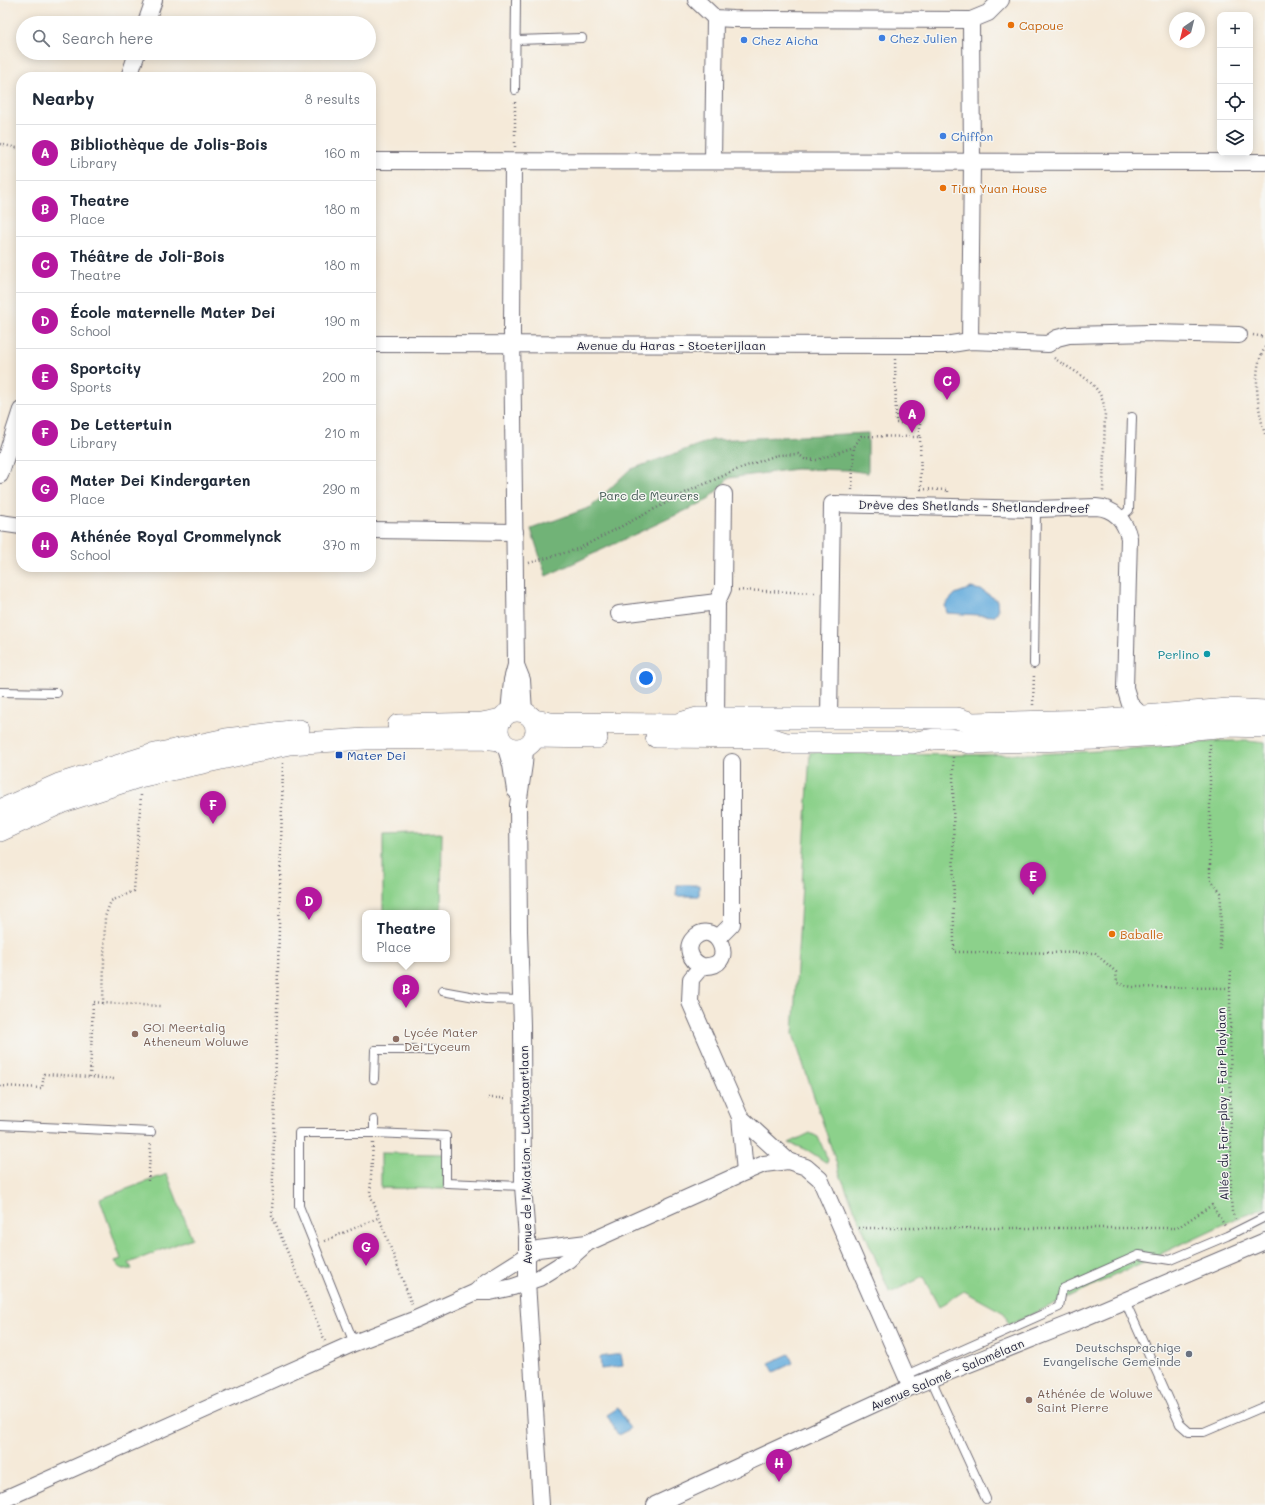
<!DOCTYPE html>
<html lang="en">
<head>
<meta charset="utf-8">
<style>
	body { margin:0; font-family:Mali,sans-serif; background:#f6f6f7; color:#1f2937 }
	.controls { position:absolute; right:12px; top:12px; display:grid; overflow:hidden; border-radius:8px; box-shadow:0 2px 10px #0003 }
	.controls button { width:36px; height:36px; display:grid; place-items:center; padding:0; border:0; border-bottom:1px solid #e0e1e3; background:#fff; color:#1f2937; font:20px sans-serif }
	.compass { position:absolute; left:1169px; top:12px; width:36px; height:36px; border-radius:50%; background:#fff; box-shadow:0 2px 10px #0003; rotate:215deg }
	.you { position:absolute; left:646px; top:678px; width:14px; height:14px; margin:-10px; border:3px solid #fff; border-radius:50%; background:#1a73e8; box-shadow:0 0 0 6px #1a73e833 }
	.badge { display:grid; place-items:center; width:26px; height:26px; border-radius:50%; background:#b5179e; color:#fff; font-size:13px; font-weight:700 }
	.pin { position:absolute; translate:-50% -33px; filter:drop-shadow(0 1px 2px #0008) }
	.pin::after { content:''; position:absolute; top:21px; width:14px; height:12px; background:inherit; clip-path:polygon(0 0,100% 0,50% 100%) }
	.popup { position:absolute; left:362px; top:910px; width:88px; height:52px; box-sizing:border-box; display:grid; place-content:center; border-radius:8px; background:#fff; filter:drop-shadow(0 1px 3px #0005); font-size:13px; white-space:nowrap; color:#747a83 }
	.popup b { font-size:15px; color:#1f2937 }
	.popup::after { content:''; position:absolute; left:50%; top:100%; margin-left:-8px; border:8px solid transparent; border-top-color:#fff }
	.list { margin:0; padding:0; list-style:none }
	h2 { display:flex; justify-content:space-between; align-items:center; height:52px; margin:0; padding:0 16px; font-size:17px }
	h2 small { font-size:13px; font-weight:400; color:#747a83 }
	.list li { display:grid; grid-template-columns:26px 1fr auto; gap:12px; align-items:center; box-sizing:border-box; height:56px; padding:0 16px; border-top:1px solid #e0e1e3 }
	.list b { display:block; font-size:15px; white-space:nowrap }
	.list p { margin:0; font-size:13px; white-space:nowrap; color:#747a83 }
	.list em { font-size:13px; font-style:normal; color:#747a83 }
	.icon { flex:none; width:22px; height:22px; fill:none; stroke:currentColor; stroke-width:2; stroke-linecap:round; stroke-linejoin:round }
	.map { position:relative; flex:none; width:1265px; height:1505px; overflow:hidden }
	.search { position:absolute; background:#fff; box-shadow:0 2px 10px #0003; left:16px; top:16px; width:360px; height:44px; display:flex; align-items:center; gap:10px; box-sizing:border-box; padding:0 14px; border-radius:22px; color:#747a83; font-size:15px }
	.panel { position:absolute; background:#fff; box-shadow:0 2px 10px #0003; left:16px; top:72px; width:360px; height:500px; border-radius:16px }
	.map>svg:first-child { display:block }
	.green { fill:#8cd18b; stroke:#577a63 }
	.forest { fill:#71b377; stroke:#4a6a59 }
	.water { fill:#68addd; stroke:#45688c }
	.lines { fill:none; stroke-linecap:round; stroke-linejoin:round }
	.service-casing { stroke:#6c6872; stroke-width:10 }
	.minor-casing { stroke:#6c6872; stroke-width:18 }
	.tertiary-casing { stroke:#6c6872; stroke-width:22 }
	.path { stroke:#6c6872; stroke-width:2.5; stroke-dasharray:1 3; stroke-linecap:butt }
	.service { stroke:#fff; stroke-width:8 }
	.minor { stroke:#fff; stroke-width:16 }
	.tertiary { stroke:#fff; stroke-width:21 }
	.food-dot { fill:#e8710a; stroke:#f6f6f2; stroke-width:1.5 }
	.shop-dot { fill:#3f7fe0; stroke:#f6f6f2; stroke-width:1.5 }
	.culture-dot { fill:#0f9aa8; stroke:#f6f6f2; stroke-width:1.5 }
	.transit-dot { fill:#1a4fb4; stroke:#f6f6f2; stroke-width:1.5 }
	.education-dot { fill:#8d6e63; stroke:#f6f6f2; stroke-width:1.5 }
	.worship-dot { fill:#6b7280; stroke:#f6f6f2; stroke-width:1.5 }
	.labels { text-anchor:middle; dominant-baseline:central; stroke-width:3; stroke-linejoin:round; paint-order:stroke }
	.food-label { font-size:12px; fill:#c56008; stroke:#f6f6f2; text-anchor:start }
	.shop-label { font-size:12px; fill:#366cbe; stroke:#f6f6f2; text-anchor:start }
	.street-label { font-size:12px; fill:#22223b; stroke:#f6f6f2 }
	.park-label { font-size:12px; fill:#425753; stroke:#f6f6f2 }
	.culture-label { font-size:12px; fill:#0d838f; stroke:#f6f6f2; text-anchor:end }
	.transit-label { font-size:12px; fill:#164399; stroke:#f6f6f2; text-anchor:start }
	.education-label { font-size:12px; fill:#785e54; stroke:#f6f6f2; text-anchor:start }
	.worship-label { font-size:12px; fill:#5b616d; stroke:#f6f6f2; text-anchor:end }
</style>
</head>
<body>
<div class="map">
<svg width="1265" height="1505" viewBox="0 0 1265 1505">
	<rect width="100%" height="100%" fill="#f6f6f2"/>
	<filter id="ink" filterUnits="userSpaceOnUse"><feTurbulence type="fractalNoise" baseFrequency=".025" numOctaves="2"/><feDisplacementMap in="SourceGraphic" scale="8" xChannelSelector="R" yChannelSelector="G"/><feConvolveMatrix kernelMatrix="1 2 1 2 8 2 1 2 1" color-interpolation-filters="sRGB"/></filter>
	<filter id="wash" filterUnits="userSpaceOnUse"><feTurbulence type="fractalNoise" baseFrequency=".012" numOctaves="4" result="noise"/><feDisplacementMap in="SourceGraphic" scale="16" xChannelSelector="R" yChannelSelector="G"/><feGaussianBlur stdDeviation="0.9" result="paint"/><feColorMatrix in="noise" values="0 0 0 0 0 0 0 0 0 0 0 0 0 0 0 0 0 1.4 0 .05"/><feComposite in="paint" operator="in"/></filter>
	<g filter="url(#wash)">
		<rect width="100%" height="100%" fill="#f5ead9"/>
		<g class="green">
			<path d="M 1221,741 L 1248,741 L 1265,743 L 1265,1208 L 1235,1219 L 1009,1325 L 1004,1313 L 964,1291 L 939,1307 L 923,1277 L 890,1293 L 841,1177 L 793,1034 L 810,752 C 881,754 952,756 1023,754 C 1089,753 1155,747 1221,741 Z"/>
			<polygon points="442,832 441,913 383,913 383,834"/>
			<polygon points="810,1133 818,1137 828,1160 827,1163 809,1151 789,1143"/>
			<polygon points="381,1153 444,1154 444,1189 381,1188"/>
			<path d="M 167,1174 L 192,1238 L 129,1263 L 132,1269 C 123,1270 120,1269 115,1261 L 121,1259 L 100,1199 Z"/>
		</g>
		<polygon class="forest" points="868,433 868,473 847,470 796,469 729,478 708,500 546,576 531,529 591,507 629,470 712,440"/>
		<g class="water">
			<polygon points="971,588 981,590 997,600 998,611 994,616 947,613 945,605 955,594"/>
			<polygon points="677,885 699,885 699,896 676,896"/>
			<polygon points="621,1354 623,1366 601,1369 600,1357"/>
			<polygon points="789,1354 793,1363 774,1372 769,1363"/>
			<polygon points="618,1408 630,1429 618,1435 607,1415"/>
		</g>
	</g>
	<g filter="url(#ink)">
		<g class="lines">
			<g class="service-casing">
				<g id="service">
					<polyline points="516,40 582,38"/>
					<polyline points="515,90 516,0"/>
					<polyline points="1120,518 1129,510 1132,417"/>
					<polyline points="1034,664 1036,509"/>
					<polyline points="0,692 57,693"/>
					<polyline points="442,991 486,999 521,1000"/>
					<polyline points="374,1079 375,1050 434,1050"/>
					<polyline points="0,1125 151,1132"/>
					<polyline points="374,1133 374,1120"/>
					<polyline points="1125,1301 1180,1424 1189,1432 1204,1432 1265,1406"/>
					<polyline points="354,1343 299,1206 299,1133 374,1133 446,1136 446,1183 523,1186"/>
					<polyline points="906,1375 1059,1307 1062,1289 1139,1255 1170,1260 1227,1236 1265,1217"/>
					<polyline points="931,1379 986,1499"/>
				</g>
			</g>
			<g class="minor-casing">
				<g id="minor">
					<polyline points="696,0 715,18 733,19 971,20 988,13 1001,0"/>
					<polyline points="146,23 154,0"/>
					<polyline points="129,77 137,53"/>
					<polyline points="371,161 1265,162"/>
					<polyline points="713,161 715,18"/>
					<polyline points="970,341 972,162 971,20"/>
					<polyline points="371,344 945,345 970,341 1048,344 1057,338 1069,335 1151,333 1239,335"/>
					<polyline points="0,475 21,410"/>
					<polyline points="0,523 21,526"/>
					<polyline points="371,530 515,532"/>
					<polyline points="619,614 717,602"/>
					<polyline points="516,665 522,680 524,712"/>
					<polyline points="509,713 512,680 516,665 512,331 513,162"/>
					<polyline points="716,718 717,602 723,589 724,494"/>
					<path d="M 829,718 L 832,504 L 1036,509 L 1096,507 C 1114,508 1125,521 1129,538 L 1125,688 L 1130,704 L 1142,716"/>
					<polyline points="505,745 511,765 515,790"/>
					<polyline points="525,748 524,764 518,805 519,931 522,1025 523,1186 527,1238 527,1282 541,1505"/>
					<polyline points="718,938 732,924 732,762"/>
					<path d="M 702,966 C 690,961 685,947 694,938 C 716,916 741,969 702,966 L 691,979 L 690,1002 L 740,1117 L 745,1172"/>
					<polyline points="740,1117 788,1161 806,1167 820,1179 911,1387"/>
					<polyline points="476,1292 487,1281 538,1249 587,1243 745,1172 764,1164 788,1161"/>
					<polyline points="0,1501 354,1343 411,1321 476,1292 490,1292 513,1287 539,1278 568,1260 587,1243"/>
					<polyline points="655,1505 911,1387 1072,1323 1265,1241"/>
				</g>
			</g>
			<g class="tertiary-casing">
				<g id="tertiary">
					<circle cx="517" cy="730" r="19"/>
					<polyline points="534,720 551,723 677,724 697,718 957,718 972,723 1097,720 1228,709 1265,711"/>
					<polyline points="398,725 482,723 502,719"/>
					<polyline points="536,737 597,738"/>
					<path d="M 656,737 L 770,738 L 786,743 L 912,743 C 932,738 949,737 969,743 L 1096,739 L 1175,734 L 1195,729 L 1228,726 L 1265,727"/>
					<polyline points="0,810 59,784 151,755 226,739 299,730"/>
					<polyline points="0,831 63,802 139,777 289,744 365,739 483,738 500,740"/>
				</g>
			</g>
			<g class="path">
				<polyline points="0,144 21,149"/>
				<polyline points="515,147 515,100"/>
				<polyline points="1253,335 1265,337"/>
				<path d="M 1265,347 C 1263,352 1260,357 1259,362 C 1254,382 1259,415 1265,434"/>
				<path d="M 1054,358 C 1070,370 1094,378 1102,399 C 1104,403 1104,408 1105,412 L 1103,493"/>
				<polyline points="920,437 921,489 948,490 948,492"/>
				<polyline points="852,490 854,447 861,436 920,437 920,423 896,423 895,359"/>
				<polyline points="529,563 578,549 689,491 741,468 777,455 798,454 805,459 817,460 854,447"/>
				<polyline points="738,590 817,593"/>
				<polyline points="1033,705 1034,674"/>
				<polyline points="1210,744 1210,879 1221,893 1220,951"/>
				<polyline points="953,757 954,952 1095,953 1116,972 1117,983 1132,987 1230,988"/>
				<polyline points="283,763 272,1215 325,1341"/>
				<polyline points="141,795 134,891 111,901 105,917 103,1003 160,1006"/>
				<polyline points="1231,971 1230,988 1231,1199 1232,1212 1235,1219"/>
				<polyline points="103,1003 93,1002 90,1077 114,1079"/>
				<polyline points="0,1086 42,1088 44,1074 90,1077"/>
				<polyline points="488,1098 507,1098"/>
				<polyline points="373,1143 370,1193 412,1305"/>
				<polyline points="148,1181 151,1142"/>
				<polyline points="858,1228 1177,1228 1212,1205 1225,1226"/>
				<polyline points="325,1241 380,1217"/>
			</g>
			<use href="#service" class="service"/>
			<use href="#minor" class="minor"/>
			<use href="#tertiary" class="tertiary"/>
		</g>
	</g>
	<g class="food-dot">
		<circle cx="1011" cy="25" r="4"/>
		<circle cx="943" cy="188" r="4"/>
		<circle cx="1112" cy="934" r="4"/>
	</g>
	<g class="shop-dot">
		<circle cx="882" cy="38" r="4"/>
		<circle cx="744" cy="40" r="4"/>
		<circle cx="943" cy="136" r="4"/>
	</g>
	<circle class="culture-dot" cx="1207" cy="654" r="4"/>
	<rect class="transit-dot" x="335" y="751" width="8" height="8" rx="2"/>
	<g class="education-dot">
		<circle cx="135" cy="1034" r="4"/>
		<circle cx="396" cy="1039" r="4"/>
		<circle cx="1029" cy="1400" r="4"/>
	</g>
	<circle class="worship-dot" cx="1189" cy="1354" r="4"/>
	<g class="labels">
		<g class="food-label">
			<text x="1019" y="25">Capoue</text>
			<text x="951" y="188">Tian Yuan House</text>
			<text x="1120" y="934">Baballe</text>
		</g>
		<g class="shop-label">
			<text x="890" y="38">Chez Julien</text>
			<text x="752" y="40">Chez Aicha</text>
			<text x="951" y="136">Chiffon</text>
		</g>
		<g class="street-label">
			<text x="671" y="345">Avenue du Haras - Stoeterijlaan</text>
			<text transform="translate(974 506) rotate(1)">Drève des Shetlands - Shetlanderdreef</text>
			<text transform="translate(1222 1104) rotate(-91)">Allée du Fair-play - Fair Playlaan</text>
			<text transform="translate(525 1155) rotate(-91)">Avenue de l'Aviation - Luchtvaartlaan</text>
			<text transform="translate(947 1374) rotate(-23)">Avenue Salomé - Salomélaan</text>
		</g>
		<g class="park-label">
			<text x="649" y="495">Parc de Meurers</text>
		</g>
		<g class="culture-label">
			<text x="1199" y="654">Perlino</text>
		</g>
		<g class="transit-label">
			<text x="347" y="755">Mater Dei</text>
		</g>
		<g class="education-label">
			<text x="143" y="1027">GO! Meertalig<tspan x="143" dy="14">Atheneum Woluwe</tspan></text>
			<text x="404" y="1032">Lycée Mater<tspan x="404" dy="14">Dei Lyceum</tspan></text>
			<text x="1037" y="1393">Athénée de Woluwe<tspan x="1037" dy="14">Saint Pierre</tspan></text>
		</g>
		<g class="worship-label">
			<text x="1181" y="1347">Deutschsprachige<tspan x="1181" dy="14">Evangelische Gemeinde</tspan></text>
		</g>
	</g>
</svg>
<div class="controls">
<button>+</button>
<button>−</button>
<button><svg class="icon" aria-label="locate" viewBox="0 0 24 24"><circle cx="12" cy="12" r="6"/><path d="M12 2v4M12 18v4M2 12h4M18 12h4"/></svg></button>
<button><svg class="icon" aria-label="layers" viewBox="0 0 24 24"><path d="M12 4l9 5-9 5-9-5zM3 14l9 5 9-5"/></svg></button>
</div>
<svg class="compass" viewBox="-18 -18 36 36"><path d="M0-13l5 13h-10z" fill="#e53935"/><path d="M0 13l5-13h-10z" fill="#747a83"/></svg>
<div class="you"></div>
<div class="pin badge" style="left:912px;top:433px">A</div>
<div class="pin badge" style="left:406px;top:1008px">B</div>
<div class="popup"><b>Theatre</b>Place</div>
<div class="pin badge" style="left:947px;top:400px">C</div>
<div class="pin badge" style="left:309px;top:920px">D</div>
<div class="pin badge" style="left:1033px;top:895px">E</div>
<div class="pin badge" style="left:213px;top:824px">F</div>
<div class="pin badge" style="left:366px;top:1266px">G</div>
<div class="pin badge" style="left:779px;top:1482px">H</div>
<div class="search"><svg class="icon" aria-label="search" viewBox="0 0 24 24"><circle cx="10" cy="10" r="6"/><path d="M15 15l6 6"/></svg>Search here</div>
<section class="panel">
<h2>Nearby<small>8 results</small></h2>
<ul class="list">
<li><span class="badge">A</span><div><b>Bibliothèque de Jolis-Bois</b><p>Library</p></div><em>160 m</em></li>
<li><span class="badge">B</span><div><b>Theatre</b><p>Place</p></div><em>180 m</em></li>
<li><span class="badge">C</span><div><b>Théâtre de Joli-Bois</b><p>Theatre</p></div><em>180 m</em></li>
<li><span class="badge">D</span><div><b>École maternelle Mater Dei</b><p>School</p></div><em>190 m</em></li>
<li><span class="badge">E</span><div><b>Sportcity</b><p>Sports</p></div><em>200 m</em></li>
<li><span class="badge">F</span><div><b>De Lettertuin</b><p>Library</p></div><em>210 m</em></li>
<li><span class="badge">G</span><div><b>Mater Dei Kindergarten</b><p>Place</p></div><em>290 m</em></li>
<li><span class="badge">H</span><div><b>Athénée Royal Crommelynck</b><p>School</p></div><em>370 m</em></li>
</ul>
</section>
</div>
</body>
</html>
